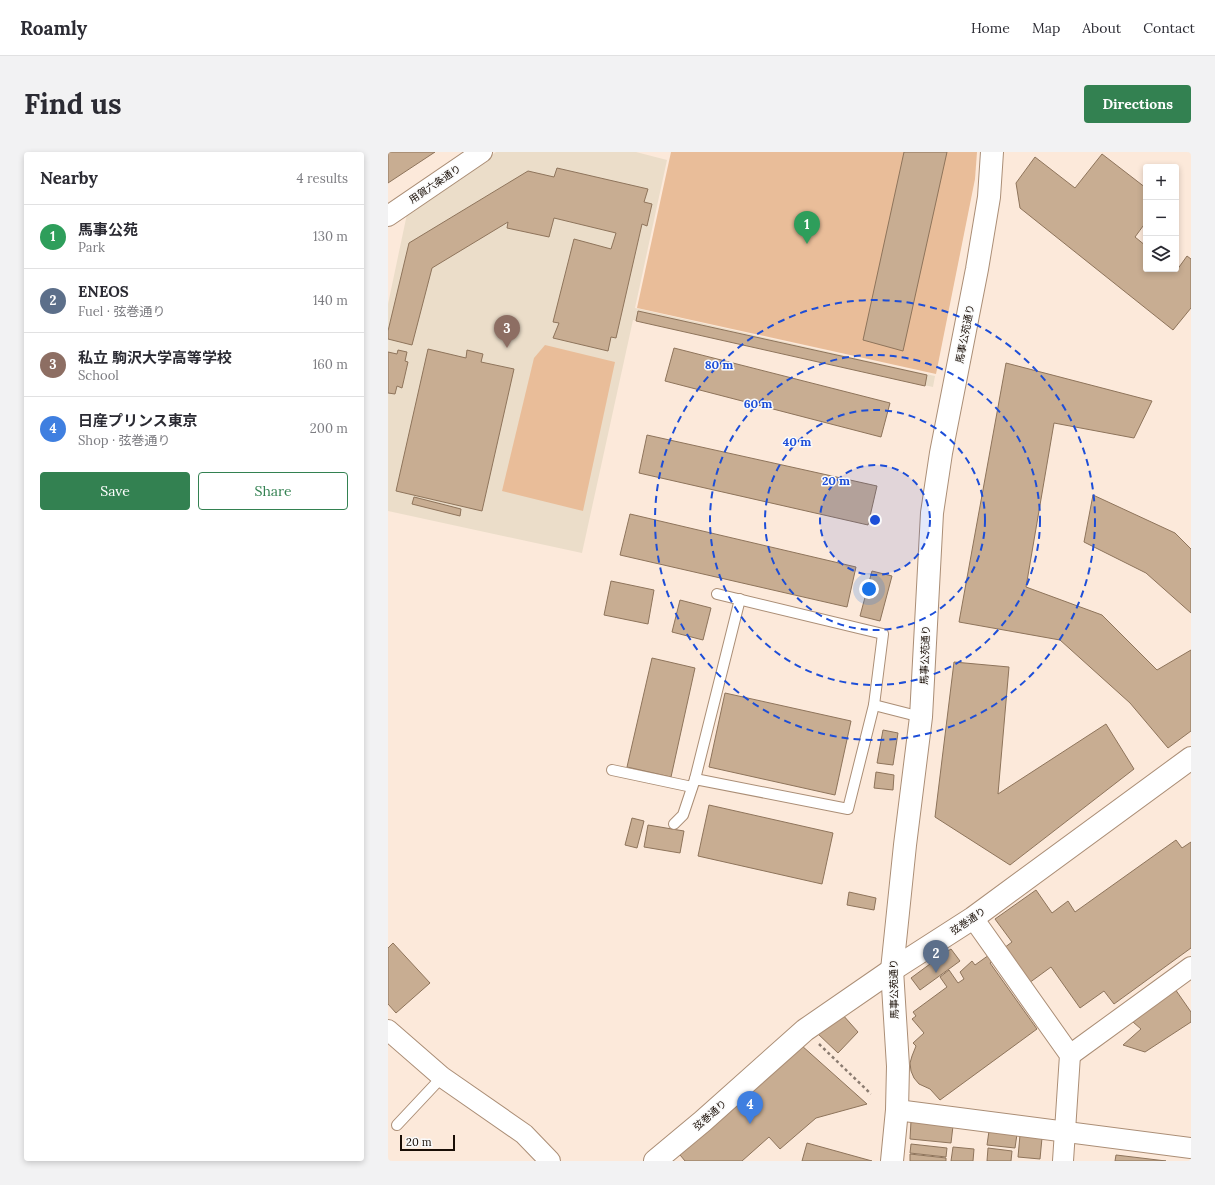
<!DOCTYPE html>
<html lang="en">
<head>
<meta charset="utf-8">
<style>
	body { margin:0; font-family:Lora,"Noto Sans JP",serif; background:#f2f2f3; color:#2b2b33 }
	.controls { position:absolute; right:12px; top:12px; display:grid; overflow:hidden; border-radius:4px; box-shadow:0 2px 6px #0003 }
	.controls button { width:36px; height:36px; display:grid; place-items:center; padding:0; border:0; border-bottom:1px solid #e1e1e2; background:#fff; color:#2b2b33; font:20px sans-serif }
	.scale { position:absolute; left:12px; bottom:10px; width:55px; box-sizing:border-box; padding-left:4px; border:2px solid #190e06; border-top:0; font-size:11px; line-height:14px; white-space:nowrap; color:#190e06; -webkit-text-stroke:3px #fafafa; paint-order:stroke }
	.you { position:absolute; left:481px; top:437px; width:14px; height:14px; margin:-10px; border:3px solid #fff; border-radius:50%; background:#1a73e8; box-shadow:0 0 0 6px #1a73e833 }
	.badge { display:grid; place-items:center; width:26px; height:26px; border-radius:50%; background:#338151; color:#fff; font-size:13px; font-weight:700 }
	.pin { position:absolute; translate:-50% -33px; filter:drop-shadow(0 1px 2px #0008) }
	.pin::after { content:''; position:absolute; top:21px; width:14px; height:12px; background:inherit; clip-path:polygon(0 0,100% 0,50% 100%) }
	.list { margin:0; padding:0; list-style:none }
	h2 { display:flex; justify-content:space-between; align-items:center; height:52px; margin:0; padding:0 16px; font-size:17px }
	h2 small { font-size:13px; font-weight:400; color:#7c7c81 }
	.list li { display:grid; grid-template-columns:26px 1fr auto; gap:12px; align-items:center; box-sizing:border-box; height:64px; padding:0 16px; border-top:1px solid #e1e1e2 }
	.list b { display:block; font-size:15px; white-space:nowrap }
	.list p { margin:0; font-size:13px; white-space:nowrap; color:#7c7c81 }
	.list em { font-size:13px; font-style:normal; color:#7c7c81 }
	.actions { display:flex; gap:8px; padding:12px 16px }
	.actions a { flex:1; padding:9px 0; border:1px solid #338151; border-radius:4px; text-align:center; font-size:14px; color:#338151 }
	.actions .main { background:#338151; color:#fff }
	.icon { flex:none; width:22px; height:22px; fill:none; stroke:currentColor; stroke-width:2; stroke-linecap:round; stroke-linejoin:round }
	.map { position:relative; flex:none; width:803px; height:1009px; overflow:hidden; border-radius:4px }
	header { display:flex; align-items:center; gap:24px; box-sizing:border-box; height:56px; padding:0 20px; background:#fff; border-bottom:1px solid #e1e1e2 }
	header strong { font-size:19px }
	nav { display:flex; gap:22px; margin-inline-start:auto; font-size:14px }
	.intro { display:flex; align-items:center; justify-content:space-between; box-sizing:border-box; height:96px; padding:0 24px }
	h1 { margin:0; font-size:28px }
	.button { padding:10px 18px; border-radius:4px; background:#338151; color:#fff; font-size:14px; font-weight:700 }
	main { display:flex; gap:24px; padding:0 24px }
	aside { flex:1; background:#fff; border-radius:4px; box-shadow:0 2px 6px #0003 }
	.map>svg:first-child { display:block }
	.education { fill:#ebddc9 }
	.green { fill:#e9bd99 }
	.building { fill:#c8ad92; stroke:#8e745b }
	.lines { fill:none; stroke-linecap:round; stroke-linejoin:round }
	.lane-casing { stroke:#ab8e76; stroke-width:12 }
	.street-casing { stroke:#ab8e76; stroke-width:22 }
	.secondary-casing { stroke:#ab8e76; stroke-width:24 }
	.path { stroke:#8a7b70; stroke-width:2.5; stroke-dasharray:3 3; stroke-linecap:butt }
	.lane { stroke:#fff; stroke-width:10 }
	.street { stroke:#fff; stroke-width:20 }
	.secondary { stroke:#fff; stroke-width:22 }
	.ring { fill:none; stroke:#1d4ed8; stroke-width:2; stroke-dasharray:7 5 }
	.labels { text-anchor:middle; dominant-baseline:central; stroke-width:3; stroke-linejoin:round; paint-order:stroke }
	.street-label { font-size:10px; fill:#190e06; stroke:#fafafa }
	.centre { fill:#1d4ed8; stroke:#fafafa; stroke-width:2 }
	.ring-label { font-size:12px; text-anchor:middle; font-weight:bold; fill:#1d4ed8; stroke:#fafafa; stroke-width:3; stroke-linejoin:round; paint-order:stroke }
</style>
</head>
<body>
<header>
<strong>Roamly</strong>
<nav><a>Home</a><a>Map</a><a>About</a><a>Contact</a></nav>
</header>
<div class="intro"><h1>Find us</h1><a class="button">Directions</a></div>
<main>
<aside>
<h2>Nearby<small>4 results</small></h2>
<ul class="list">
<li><span class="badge" style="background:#2e9e5b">1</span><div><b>馬事公苑</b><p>Park</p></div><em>130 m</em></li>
<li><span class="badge" style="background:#5c6f8a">2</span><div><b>ENEOS</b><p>Fuel · 弦巻通り</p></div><em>140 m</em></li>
<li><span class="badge" style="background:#8d6e63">3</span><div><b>私立 駒沢大学高等学校</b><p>School</p></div><em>160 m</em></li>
<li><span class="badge" style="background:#3f7fe0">4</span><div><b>日産プリンス東京</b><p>Shop · 弦巻通り</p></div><em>200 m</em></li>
</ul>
<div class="actions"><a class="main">Save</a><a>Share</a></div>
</aside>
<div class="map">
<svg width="803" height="1009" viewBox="0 0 803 1009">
	<rect width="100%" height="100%" fill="#fce9da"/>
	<polygon class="education" points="108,0 248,0 279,8 247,156 547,224 545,235 245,168 194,401 0,359 0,152 19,62"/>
	<g class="green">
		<polygon points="283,0 589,0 587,27 548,222 249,156"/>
		<polygon points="157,193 227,210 195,359 114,339 146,206"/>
	</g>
	<g class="building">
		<polygon points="0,0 47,0 0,31"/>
		<polygon points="516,0 559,0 515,199 475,188"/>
		<polygon points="714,2 758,36 758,70 747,85 758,94 758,117 787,117 789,118 799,104 803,107 803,156 785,178 632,56 628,31 647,5 687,36"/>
		<polygon points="169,16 260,37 256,50 264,52 259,74 254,72 228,186 223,185 220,199 165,186 171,171 165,170 186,87 223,97 228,81 166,66 161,85 119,76 120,70 44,116 24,193 0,187 0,179 21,91 140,19 166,25"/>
		<polygon points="250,159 539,223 537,234 248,169"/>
		<polygon points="286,196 502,251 493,285 277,229"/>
		<polygon points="40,197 78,206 79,198 95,202 93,210 126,217 94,359 8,339"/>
		<polygon points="10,198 19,200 17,209 20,210 14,236 9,234 7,242 0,241 0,200 9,202"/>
		<polygon points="618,211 764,249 746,286 666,271 638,435 714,463 769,518 803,498 803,579 780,596 742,551 672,488 571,470"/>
		<polygon points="259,283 489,334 480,373 251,321"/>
		<polygon points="705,343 787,381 803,397 803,461 758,421 696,390"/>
		<polygon points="26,345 73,357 72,364 24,352"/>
		<polygon points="242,362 468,415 459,455 232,403"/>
		<polygon points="484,419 504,424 492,469 472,464"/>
		<polygon points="223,429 266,438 260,472 216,463"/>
		<polygon points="292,448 323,456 315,488 284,480"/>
		<polygon points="264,506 307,516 283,625 239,615"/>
		<polygon points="566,510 621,515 610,642 718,572 746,617 622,713 547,665"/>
		<polygon points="337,541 463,569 447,643 321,615"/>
		<polygon points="495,578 510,581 505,613 489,611"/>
		<polygon points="488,620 506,623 505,638 486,636"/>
		<polygon points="321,653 445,681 434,732 310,704"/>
		<polygon points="244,666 256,669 249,696 237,693"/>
		<polygon points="260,673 296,679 292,701 256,695"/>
		<polygon points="788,688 794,696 803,690 803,796 726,852 716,839 692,856 663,815 641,831 616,796 624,790 607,767 648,738 664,761 680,749 687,760"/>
		<polygon points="461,740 488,746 486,758 459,753"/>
		<polygon points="5,791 42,831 8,861 0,852 0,796"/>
		<polygon points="563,797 572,809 532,838 523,826 542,812 541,810 550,802 552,804"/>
		<polygon points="601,803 605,809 602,811 649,877 552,948 542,937 531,932 526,926 523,919 522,911 524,904 528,894 525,891 536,881 524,867 528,864 525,860 559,835 552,825 561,818 570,831 576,827 572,820 584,809 587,813"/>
		<polygon points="787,837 803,860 803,870 757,900 735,893 753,877 745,870"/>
		<polygon points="454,862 470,880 450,901 428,880"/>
		<polygon points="413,893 479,952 428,966 392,997 381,985 354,1009 297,1009 288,998"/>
		<polygon points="523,969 565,974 563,991 522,987"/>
		<polygon points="601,979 629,982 627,996 599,993"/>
		<polygon points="632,983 654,986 652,1007 630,1005"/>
		<polygon points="419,991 484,1009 414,1009"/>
		<polygon points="523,992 559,996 558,1005 522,1001"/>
		<polygon points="565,995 586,997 585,1009 563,1009"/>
		<polygon points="600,996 624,999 623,1009 599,1009"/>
		<polygon points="522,1002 558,1006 558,1009 522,1009"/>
		<polygon points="728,1003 778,1009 727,1009"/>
	</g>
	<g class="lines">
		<g class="lane-casing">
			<g id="lane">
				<polyline points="486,553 533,565"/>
				<polyline points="224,618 304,635"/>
				<polyline points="307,627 352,447"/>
				<polyline points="286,672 295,663 307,627 460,657 486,553 495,482 329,442"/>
				<polyline points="9,973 54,925"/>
			</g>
		</g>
		<g class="street-casing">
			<g id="street">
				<polyline points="0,64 94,0"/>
				<polyline points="585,766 682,903 675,1009"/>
				<polyline points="0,878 54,925 136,982 162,1009"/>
				<polyline points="682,903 803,815"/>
				<polyline points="509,958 803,996"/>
			</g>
		</g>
		<g class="secondary-casing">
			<g id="secondary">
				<polyline points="267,1009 315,969 417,878 504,818 585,766 803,606"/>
				<polyline points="504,1009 509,958 510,914 504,818 517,693 533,565 544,361 553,301 589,117 601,45 604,0"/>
			</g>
		</g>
		<polyline class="path" points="431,892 483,942"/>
		<use href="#lane" class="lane"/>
		<use href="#street" class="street"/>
		<use href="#secondary" class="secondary"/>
	</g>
	<circle cx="487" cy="368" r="55" fill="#1d4ed8" fill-opacity=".12"/>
	<g class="ring">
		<circle cx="487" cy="368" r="55"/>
		<circle cx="487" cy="368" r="110"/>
		<circle cx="487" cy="368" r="165"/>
		<circle cx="487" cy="368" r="220"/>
	</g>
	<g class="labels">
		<g class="street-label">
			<text transform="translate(47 32) rotate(-34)">用賀六条通り</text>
			<text transform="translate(577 182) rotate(-79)">馬事公苑通り</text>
			<text transform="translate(537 503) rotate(-88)">馬事公苑通り</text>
			<text transform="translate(580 769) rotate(-34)">弦巻通り</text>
			<text transform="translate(506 837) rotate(-91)">馬事公苑通り</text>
			<text transform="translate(322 963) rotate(-41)">弦巻通り</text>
		</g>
	</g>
	<circle cx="487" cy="368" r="6" class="centre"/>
	<g class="ring-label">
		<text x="331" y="217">80 m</text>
		<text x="370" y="256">60 m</text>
		<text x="409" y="294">40 m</text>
		<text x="448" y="333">20 m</text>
	</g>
</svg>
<div class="controls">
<button>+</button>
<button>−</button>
<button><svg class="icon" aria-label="layers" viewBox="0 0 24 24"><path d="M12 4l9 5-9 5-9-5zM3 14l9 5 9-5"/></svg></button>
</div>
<div class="scale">20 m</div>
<div class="you"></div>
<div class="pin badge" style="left:419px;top:92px;background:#2e9e5b">1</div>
<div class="pin badge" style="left:548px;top:821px;background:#5c6f8a">2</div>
<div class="pin badge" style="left:119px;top:196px;background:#8d6e63">3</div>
<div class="pin badge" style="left:362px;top:972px;background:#3f7fe0">4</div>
</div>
</main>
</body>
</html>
